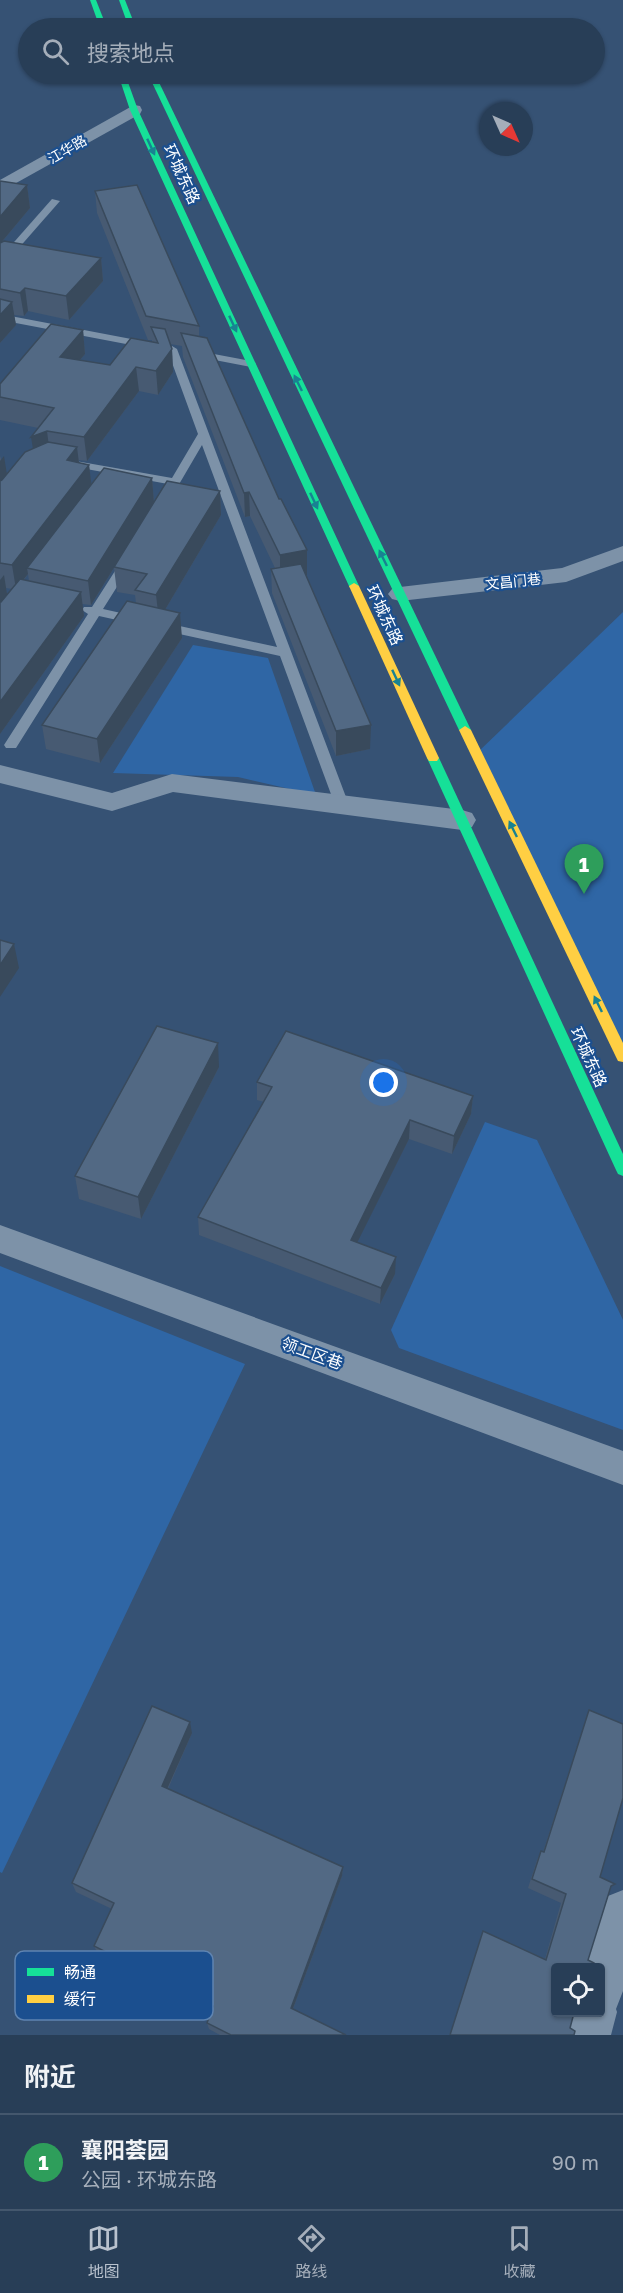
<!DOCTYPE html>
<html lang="zh">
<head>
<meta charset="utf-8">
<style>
	body { margin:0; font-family:"Golos Text","Noto Sans SC",sans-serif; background:#344961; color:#f1f3f6 }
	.controls { position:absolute; right:18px; bottom:18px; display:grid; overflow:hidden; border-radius:6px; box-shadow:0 2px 4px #0004 }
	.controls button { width:54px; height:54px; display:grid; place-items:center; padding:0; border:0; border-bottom:2px solid #44576d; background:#283e57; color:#f1f3f6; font:30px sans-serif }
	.compass { position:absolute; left:479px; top:102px; width:54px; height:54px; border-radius:50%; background:#283e57; box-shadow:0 2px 4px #0004; rotate:135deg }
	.you { position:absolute; left:384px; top:1083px; width:21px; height:21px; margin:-15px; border:4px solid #fff; border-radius:50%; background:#1a73e8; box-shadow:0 0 0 9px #1a73e833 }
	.badge { display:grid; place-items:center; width:39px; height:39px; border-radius:50%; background:#b9c2ce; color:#fff; font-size:20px; font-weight:700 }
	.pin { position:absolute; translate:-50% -50px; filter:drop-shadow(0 2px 3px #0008) }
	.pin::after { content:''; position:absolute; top:32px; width:21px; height:18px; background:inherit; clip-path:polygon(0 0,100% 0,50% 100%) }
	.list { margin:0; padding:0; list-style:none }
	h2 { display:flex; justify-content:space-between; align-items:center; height:78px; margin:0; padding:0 24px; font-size:26px }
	h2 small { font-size:20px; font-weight:400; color:#a5aeba }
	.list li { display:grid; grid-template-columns:39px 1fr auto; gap:18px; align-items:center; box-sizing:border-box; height:96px; padding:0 24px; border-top:2px solid #44576d }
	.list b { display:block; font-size:22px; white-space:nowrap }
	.list p { margin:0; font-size:20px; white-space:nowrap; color:#a5aeba }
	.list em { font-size:20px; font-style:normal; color:#a5aeba }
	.icon { flex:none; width:33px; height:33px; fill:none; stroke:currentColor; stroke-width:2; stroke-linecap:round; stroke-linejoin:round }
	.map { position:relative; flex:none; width:623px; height:2035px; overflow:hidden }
	.search { position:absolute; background:#283e57; box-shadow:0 2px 4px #0004; left:18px; right:18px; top:18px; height:66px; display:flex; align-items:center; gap:15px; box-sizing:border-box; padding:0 21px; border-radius:33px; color:#a5aeba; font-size:22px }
	.sheet { height:174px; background:#283e57 }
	nav { display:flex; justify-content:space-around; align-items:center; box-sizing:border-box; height:84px; border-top:2px solid #44576d; background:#283e57; font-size:16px; color:#a5aeba }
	nav a { display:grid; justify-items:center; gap:3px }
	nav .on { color:#b9c2ce }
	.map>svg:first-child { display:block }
	.green { fill:#2f66a5 }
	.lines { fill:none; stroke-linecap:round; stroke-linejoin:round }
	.lane { fill:#7d92a8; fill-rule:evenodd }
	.street { fill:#7d92a8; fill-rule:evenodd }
	.fast { fill:#16e098; fill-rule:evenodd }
	.slow { fill:#ffcf43; fill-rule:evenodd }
	.wall { fill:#475a72; fill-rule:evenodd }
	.shaded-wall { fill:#394a5c }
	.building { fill:#526984; stroke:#394a5c; stroke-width:1.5 }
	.oneway { fill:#198292 }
	.labels { text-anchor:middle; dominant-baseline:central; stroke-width:4.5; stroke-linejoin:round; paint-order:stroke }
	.far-street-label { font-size:14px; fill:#fff; stroke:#1b4f8f }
	.street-label { font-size:16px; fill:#fff; stroke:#1b4f8f }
	.key { fill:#1b4f8f; stroke:#5f84b1; stroke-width:1.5 }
	.key-label { font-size:16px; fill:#fff }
</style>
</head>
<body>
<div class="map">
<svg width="623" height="2035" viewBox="0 0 623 2035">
	<rect width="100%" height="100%" fill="#365274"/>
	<g class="green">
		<polygon points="623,612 623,1057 477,753"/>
		<polygon points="193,645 268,658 316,795 238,777 113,773"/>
		<polygon points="485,1122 537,1140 623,1320 623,1430 399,1348 391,1330"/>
		<polygon points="0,1266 245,1364 2,1873 0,1872"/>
	</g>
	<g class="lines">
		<g class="lane">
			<polygon points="52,199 60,201 3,266 0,267 0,258"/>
			<polygon points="0,314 147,342 152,345 147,348 0,320"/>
			<polygon points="172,346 177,349 349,805 347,808 337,808 335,805 280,656 161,630 155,626 161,622 277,647 202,445 171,498 165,501 159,498 168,484 70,466 65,463 70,460 172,478 198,434 167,349"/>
			<polygon points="198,351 251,361 256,364 251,367 194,356 194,352"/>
			<polygon points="126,559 132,563 103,609 139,617 141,620 135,624 99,616 16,748 6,748 4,745 88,614 82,610 84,607 92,607 122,560"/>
		</g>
		<g class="street">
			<polygon points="134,105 140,106 142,110 140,114 0,192 0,180"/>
			<polygon points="623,546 623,561 566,582 400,601 392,599 388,594 392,589 400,587 562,568"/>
			<polygon points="0,765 112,793 172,774 462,810 472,813 476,820 472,827 462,830 173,792 112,811 0,783"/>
			<polygon points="0,1225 623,1451 623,1485 0,1253"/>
			<polygon points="623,1890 623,1991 616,2009 617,2012 611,2035 567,2035 573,2012 600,2012 600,1968 585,1968 608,1896"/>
		</g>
		<g class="fast">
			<polygon points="90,0 96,0 107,28 100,28"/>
			<polygon points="119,0 125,0 136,28 129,28"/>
			<polygon points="118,74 125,74 138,110 359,586 358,588 350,588 349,586 130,110"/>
			<polygon points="148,74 155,74 471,730 469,733 465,734 459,730"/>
			<polygon points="433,754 439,758 623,1154 623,1176 618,1174 616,1170 427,758"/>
		</g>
		<g class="slow">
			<polygon points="354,583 359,586 439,758 437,761 429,761 427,758 349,586"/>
			<polygon points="465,726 471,730 623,1043 623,1062 618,1061 616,1057 459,730"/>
		</g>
	</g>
	<g class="wall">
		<polygon points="0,181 27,185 30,208 1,243 101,258 103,281 69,320 28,311 24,316 14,315 16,325 0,343"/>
		<path d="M 95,191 L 199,326 L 199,336 L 307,575 L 306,575 L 370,749 L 336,756 L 272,593 L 271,569 L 275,568 L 250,516 L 245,517 L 183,357 L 182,346 L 170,344 L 172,349 L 173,372 L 158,395 L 139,391 L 87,461 L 79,460 L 79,463 L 89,465 L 91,485 L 152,478 L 154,502 L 220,491 L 221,515 L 165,610 L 182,638 L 100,763 L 46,749 L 42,725 L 136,603 L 135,595 L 117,592 L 114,568 L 91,605 L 82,604 L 84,616 L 0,734 L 0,456 L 7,474 L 33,448 L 38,428 L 0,420 L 0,384 L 83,330 L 85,354 L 80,360 L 110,365 L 152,342 L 152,340 L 148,340 L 97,213 ZM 28,574 L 29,581 L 24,580 ZM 6,588 L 12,589 L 7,595 Z"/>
		<polygon points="219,1067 141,1219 79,1199 75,1176"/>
		<polygon points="257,1082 473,1096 471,1114 452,1154 409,1139 357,1242 395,1274 380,1304 199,1235 198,1217 264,1102 257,1100"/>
		<polygon points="589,1710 623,1724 555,1968 570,2028 574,2035 450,2035 483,1931 545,1959 561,1903 528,1888 537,1860 541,1851 543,1852 585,1722"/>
		<polygon points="192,1733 168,1789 343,1867 342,1876 293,2009 346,2035 220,2035 209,2029 207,2023 211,2011 98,1954 94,1946 112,1909 76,1892 72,1883"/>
	</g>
	<g class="shaded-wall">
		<polygon points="27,185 30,208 0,244 0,217"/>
		<polygon points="101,258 103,281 69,320 66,296"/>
		<polygon points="25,288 28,311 24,316 20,293"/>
		<polygon points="12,302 16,325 0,343 0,315"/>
		<polygon points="83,330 85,354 63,380 60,357"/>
		<polygon points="172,349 173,372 158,395 156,371"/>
		<polygon points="136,367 139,391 87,461 84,437"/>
		<polygon points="47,431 50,455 35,461 31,437"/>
		<polygon points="77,447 80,471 67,460"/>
		<polygon points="4,456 8,481 0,491 0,461"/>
		<polygon points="89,465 92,489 27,568 28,574 16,589 12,565"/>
		<polygon points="152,478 154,503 91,605 88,581"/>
		<polygon points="220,491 221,515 159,620 156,595"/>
		<polygon points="249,492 250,516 245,517 244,493"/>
		<polygon points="307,550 307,575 280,580 280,555"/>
		<polygon points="4,575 8,600 0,610 0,580"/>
		<polygon points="81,592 84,616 0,734 0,702"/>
		<polygon points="180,613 182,638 100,763 97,739"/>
		<polygon points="371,725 370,749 336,756 336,731"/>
		<polygon points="14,944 19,968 0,997 0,965"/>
		<polygon points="218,1043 219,1067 141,1219 138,1197"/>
		<polygon points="473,1096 471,1114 452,1154 454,1136"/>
		<polygon points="410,1120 409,1139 350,1257 351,1240"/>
		<polygon points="396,1257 395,1274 380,1304 381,1288"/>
		<polygon points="190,1722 192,1733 164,1796 162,1786"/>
		<polygon points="343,1867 342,1876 291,2014 291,2008"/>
	</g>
	<g class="building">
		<polygon points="0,181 27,185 0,217"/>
		<polygon points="137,185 199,326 146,316 95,191"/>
		<polygon points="4,241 101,258 66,296 25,288 20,293 0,289 0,243"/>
		<polygon points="0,299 12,302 0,315"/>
		<polygon points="51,324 83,330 60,357 110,365 131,338 158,343 151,327 165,329 172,349 156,371 136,367 84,437 47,431 31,437 54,408 0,397 0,384"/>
		<polygon points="181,333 207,338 279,499 281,499 307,550 280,555 249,492 244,493"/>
		<polygon points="48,442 77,447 67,460 89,465 12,565 0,563 0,481 2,480 25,452"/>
		<polygon points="104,468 152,478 88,581 27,568"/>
		<polygon points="167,481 220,491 156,595 135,590 147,574 114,567"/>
		<polygon points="301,564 371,725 336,731 271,569"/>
		<polygon points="20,579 81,592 0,702 0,602 1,602"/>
		<polygon points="127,601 180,613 97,739 42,725"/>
		<polygon points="0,940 14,944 0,965"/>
		<polygon points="157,1026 218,1043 138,1197 75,1176"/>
		<polygon points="286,1031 473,1096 454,1136 410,1120 351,1240 396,1257 381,1288 198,1217 272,1087 257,1082"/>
		<polygon points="152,1706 190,1722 162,1786 343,1867 291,2008 346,2035 231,2035 207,2023 213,2006 94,1946 114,1903 72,1883"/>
		<polygon points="589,1710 623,1724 623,1798 600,1877 615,1884 611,1886 588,1960 594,1963 593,1968 555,1968 555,2013 574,2013 570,2028 575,2031 574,2035 450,2035 483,1931 546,1960 566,1894 532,1879 541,1851 544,1852"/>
	</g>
	<defs><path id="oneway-solid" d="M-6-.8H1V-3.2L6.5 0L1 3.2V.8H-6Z" transform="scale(1.5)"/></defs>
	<g class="oneway">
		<use href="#oneway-solid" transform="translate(151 147) rotate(65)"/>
		<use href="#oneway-solid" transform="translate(233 324) rotate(65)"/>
		<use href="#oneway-solid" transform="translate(298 383) rotate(-116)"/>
		<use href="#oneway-solid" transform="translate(314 501) rotate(65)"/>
		<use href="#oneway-solid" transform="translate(383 558) rotate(-116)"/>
		<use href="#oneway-solid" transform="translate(396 678) rotate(65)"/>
		<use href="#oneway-solid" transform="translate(513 829) rotate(-116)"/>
		<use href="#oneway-solid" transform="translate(598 1004) rotate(-116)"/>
	</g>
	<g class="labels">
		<g class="far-street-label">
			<text transform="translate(67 149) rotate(-30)">江华路</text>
			<text transform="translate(513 581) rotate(-6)">文昌门巷</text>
		</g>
		<g class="street-label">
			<text transform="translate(182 174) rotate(65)">环城东路</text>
			<text transform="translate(385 615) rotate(65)">环城东路</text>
			<text transform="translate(589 1057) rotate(65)">环城东路</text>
			<text transform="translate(312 1353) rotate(20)">领工区巷</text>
		</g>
	</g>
	<rect x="15" y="1951" width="198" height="69" rx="9" class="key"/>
	<rect x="27" y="1968" width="27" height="8" fill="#16e098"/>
	<rect x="27" y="1995" width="27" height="8" fill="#ffcf43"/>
	<g class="key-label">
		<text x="64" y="1978">畅通</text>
		<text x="64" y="2005">缓行</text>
	</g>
</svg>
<div class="controls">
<button><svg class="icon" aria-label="locate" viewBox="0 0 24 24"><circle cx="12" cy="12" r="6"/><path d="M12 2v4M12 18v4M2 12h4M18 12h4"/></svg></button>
</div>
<svg class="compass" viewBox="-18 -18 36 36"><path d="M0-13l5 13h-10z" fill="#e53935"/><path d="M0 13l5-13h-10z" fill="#a5aeba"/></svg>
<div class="you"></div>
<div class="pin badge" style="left:584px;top:894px;background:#2e9e5b">1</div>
<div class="search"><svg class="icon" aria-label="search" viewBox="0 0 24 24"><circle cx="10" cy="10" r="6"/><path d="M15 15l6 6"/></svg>搜索地点</div>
</div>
<section class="sheet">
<h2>附近<small></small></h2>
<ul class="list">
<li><span class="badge" style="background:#2e9e5b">1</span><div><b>襄阳荟园</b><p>公园 · 环城东路</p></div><em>90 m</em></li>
</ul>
</section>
<nav>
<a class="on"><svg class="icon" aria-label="map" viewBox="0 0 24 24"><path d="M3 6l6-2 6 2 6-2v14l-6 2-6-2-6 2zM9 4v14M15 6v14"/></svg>地图</a>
<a><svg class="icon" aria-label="directions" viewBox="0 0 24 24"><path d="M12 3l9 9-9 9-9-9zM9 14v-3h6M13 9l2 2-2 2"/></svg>路线</a>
<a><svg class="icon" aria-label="saved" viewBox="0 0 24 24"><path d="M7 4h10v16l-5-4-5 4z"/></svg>收藏</a>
</nav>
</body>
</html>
